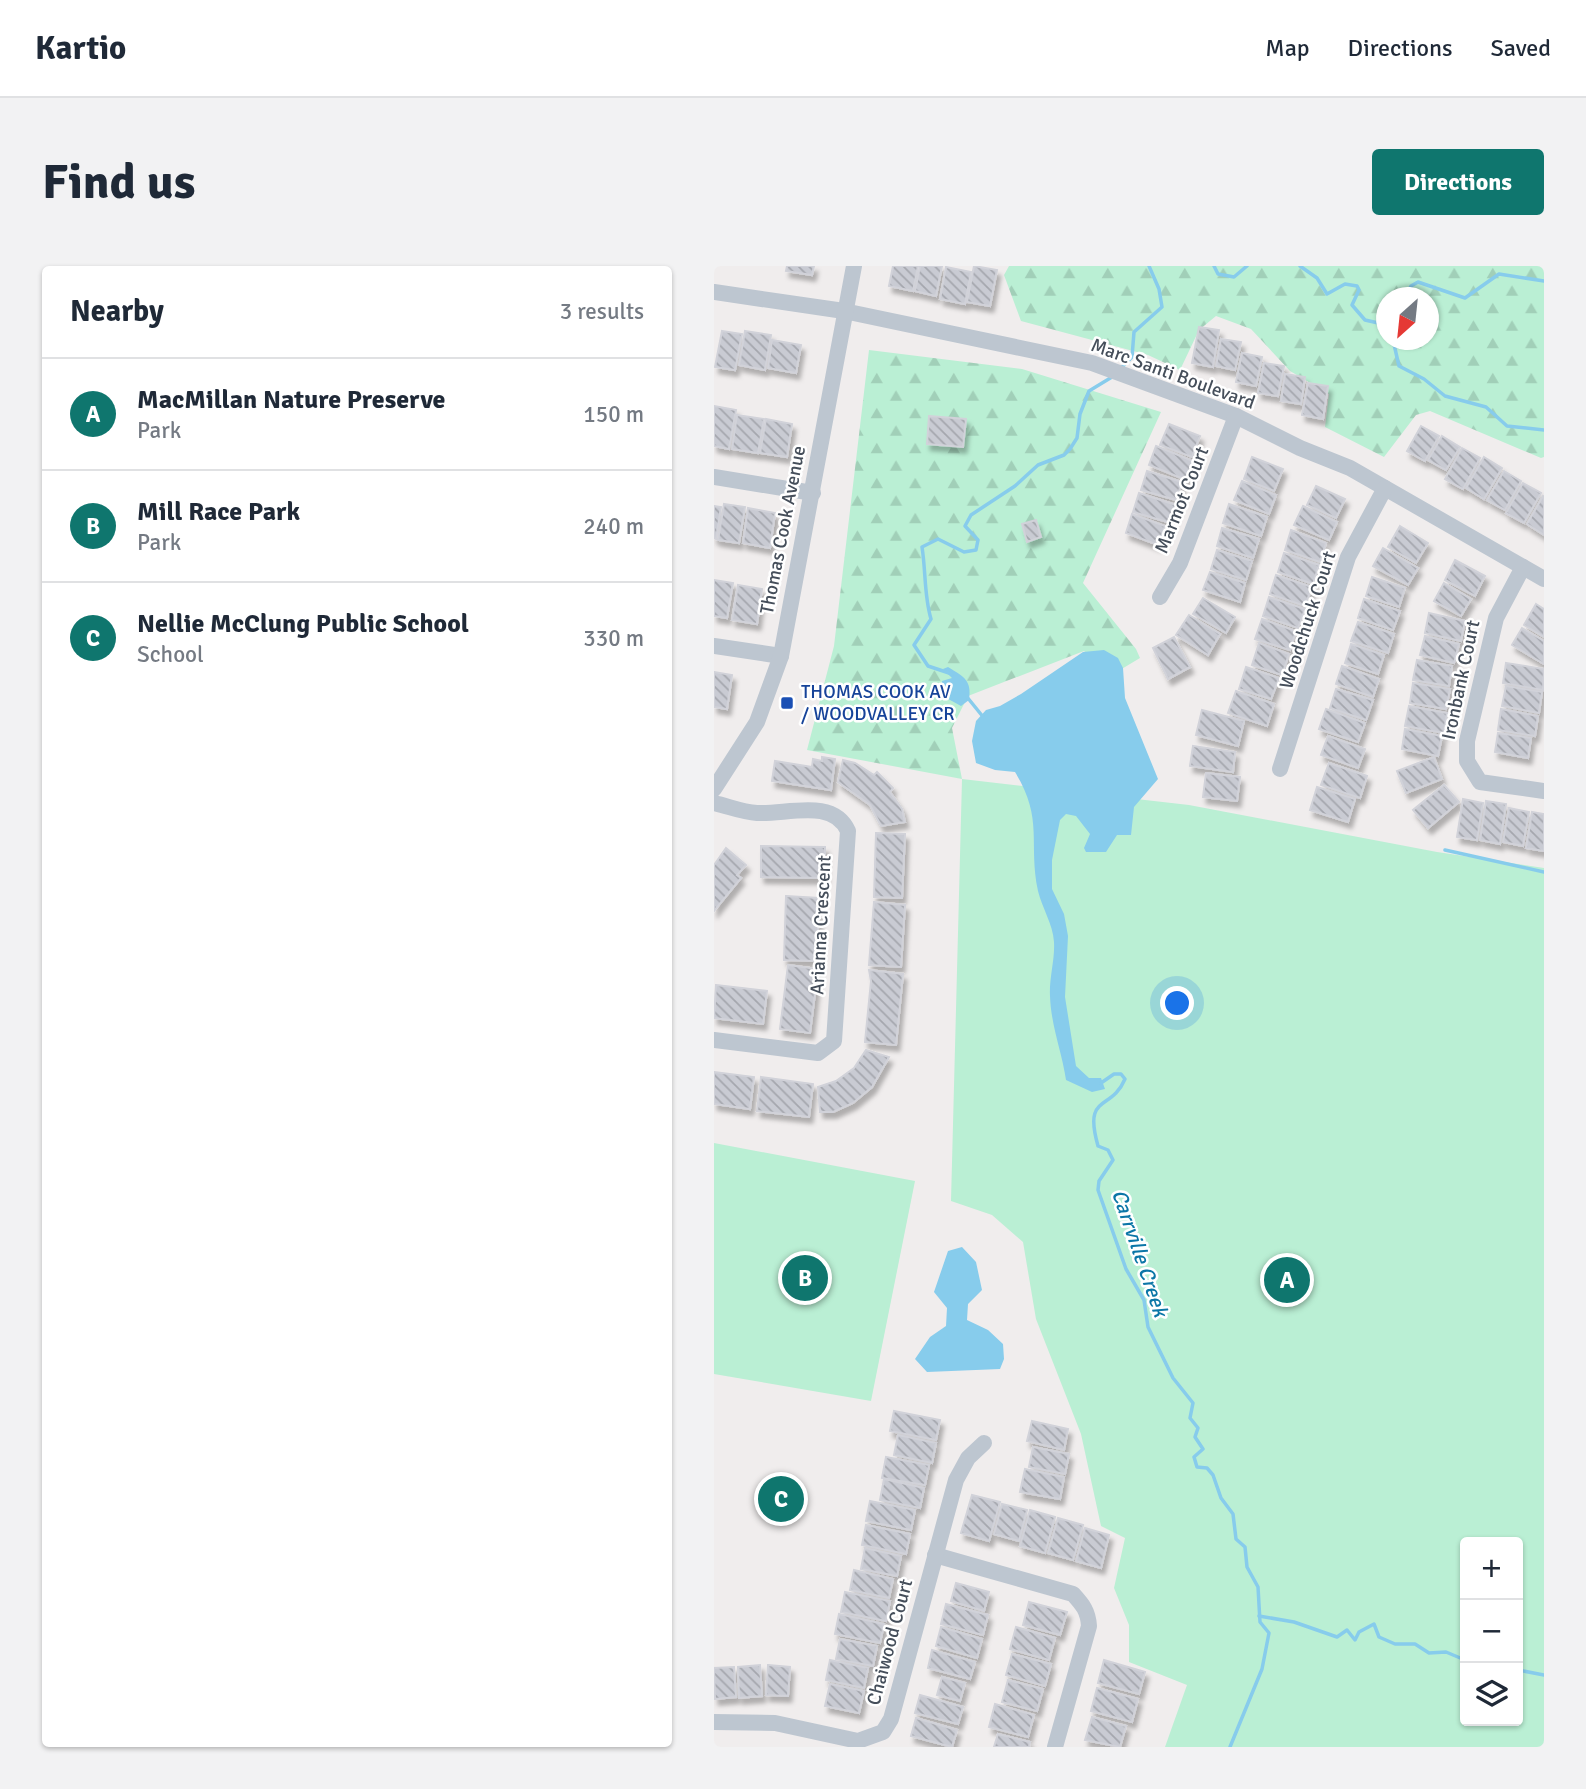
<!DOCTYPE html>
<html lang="en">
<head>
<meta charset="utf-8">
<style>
	body { margin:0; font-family:Signika,sans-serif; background:#f2f2f3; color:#1f2937 }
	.controls { position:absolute; right:21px; bottom:21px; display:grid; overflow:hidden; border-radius:7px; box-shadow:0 2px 5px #0004 }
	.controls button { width:63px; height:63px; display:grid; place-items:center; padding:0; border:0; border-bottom:2px solid #e0e1e3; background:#fff; color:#1f2937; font:35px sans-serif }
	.compass { position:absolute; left:662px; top:21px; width:63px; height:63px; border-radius:50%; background:#fff; box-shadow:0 2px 5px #0004; rotate:207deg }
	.you { position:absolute; left:464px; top:738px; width:24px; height:24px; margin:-18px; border:5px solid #fff; border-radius:50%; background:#1a73e8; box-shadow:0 0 0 10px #1a73e833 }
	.badge { display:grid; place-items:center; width:46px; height:46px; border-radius:50%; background:#0f766e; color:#fff; font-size:23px; font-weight:700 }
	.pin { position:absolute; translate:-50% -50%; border:4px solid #fff; box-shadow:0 2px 7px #0006 }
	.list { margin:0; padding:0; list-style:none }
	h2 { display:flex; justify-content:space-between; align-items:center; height:91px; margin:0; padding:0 28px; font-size:30px }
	h2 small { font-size:23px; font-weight:400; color:#747a83 }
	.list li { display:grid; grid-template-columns:46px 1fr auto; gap:21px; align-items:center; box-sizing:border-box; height:112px; padding:0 28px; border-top:2px solid #e0e1e3 }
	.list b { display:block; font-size:26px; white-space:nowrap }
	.list p { margin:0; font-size:23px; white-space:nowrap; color:#747a83 }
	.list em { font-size:23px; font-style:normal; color:#747a83 }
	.icon { flex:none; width:38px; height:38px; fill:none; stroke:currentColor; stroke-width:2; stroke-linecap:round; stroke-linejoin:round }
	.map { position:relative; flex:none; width:830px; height:1481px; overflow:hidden; border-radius:7px }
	header { display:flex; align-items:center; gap:42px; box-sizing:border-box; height:98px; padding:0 35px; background:#fff; border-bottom:2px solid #e0e1e3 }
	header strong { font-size:33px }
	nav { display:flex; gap:38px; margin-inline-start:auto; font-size:24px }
	.intro { display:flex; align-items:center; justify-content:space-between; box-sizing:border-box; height:168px; padding:0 42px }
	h1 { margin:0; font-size:49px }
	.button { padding:18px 32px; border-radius:7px; background:#0f766e; color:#fff; font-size:24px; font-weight:700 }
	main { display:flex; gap:42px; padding:0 42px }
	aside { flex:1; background:#fff; border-radius:7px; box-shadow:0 2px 5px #0004 }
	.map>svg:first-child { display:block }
	.forest { fill:url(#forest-firs); fill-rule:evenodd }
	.park { fill:#baefd4; fill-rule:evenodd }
	.water { fill:#87ccec }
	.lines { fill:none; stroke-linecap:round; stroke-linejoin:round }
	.stream { stroke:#87ccec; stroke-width:3.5 }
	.building { fill:url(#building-back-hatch); stroke:#d1d2d9; stroke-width:2; filter:url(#shadow) }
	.minor { stroke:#bdc6d0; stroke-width:16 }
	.transit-dot { fill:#1a4fb4; stroke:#fff; stroke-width:2.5 }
	.labels { text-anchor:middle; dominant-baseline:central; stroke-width:5; stroke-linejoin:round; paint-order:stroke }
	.street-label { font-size:19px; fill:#454e5a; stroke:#fff }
	.transit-label { font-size:19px; fill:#164399; stroke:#fff; text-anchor:start }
	.water-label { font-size:21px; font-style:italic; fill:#0b76a7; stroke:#fff }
</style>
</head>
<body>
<header>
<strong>Kartio</strong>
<nav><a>Map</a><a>Directions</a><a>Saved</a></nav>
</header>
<div class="intro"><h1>Find us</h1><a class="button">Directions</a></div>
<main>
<aside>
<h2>Nearby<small>3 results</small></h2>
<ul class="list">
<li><span class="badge">A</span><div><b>MacMillan Nature Preserve</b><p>Park</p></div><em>150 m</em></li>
<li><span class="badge">B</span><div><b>Mill Race Park</b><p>Park</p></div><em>240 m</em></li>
<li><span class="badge">C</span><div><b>Nellie McClung Public School</b><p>School</p></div><em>330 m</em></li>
</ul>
</aside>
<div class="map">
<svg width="830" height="1481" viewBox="0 0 830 1481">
	<defs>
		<pattern id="forest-firs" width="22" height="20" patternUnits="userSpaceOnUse" patternTransform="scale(1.75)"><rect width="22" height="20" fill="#baefd4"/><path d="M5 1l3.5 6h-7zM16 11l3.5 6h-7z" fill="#a1cfb8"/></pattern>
		<pattern id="building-back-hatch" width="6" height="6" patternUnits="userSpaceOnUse" patternTransform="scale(1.75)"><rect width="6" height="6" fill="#c9cbd3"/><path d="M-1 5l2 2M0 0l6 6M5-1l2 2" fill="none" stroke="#a5a7ae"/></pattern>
		<filter id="shadow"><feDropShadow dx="3.5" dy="6" stdDeviation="2" flood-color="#0004"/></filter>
	</defs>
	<rect width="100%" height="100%" fill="#f0eded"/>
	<g class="forest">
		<path d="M 295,0 L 830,0 L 830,191 L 827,192 L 716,145 L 702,149 L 670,191 L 611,161 L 615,128 L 576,105 L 537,63 L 502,50 L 485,64 L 466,104 L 434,89 L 307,55 L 290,9 ZM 673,32 L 715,32 L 715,74 L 673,74 Z"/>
		<polygon points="155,84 308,103 447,146 369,317 422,383 426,392 396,410 370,385 254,430 238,462 248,513 93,484 120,380"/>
	</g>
	<g class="park">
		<path d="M 248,513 L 475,539 L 723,586 L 830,602 L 830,1481 L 451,1481 L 473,1419 L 415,1396 L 415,1359 L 400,1322 L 411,1272 L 387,1260 L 367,1168 L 322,1053 L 309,976 L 278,949 L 237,935 ZM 751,1276 L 804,1276 L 804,1455 L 751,1455 Z"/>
		<polygon points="0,877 201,915 157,1135 0,1108"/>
	</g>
	<g class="water">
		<path d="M 390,384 L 404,392 L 409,402 L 411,432 L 444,513 L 420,541 L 417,569 L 403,569 L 392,586 L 372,586 L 370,582 L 376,568 L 362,550 L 352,548 L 346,554 L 338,594 L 338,623 L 350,648 L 354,670 L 351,731 L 362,800 L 375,812 L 387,812 L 391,823 L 378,826 L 352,814 C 348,786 337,760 336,730 C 335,712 341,694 340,676 C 339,658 328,642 324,625 C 314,576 330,553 301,506 L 281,504 L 262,497 L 258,475 L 262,455 L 272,444 L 286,440 L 307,428 L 369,386 Z"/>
		<path d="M 234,401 C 250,411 258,414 255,434 L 247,440 L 227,429 L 228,415 L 238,412 L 229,403 Z"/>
		<polygon points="248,981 262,996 268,1024 254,1038 253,1054 274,1064 289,1078 290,1093 286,1103 213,1106 201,1093 216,1071 232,1060 233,1042 220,1026 234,985"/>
	</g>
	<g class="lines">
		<g class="stream">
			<polyline points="500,0 504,8 520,11 533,0"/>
			<polyline points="586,0 603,12 613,28 631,18 643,20 645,24 638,39 651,54 673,59"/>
			<polyline points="692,32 697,20 704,16 751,32 785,8 830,15"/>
			<polyline points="679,74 685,100 710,113 731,130 772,141 793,160 830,164"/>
			<polyline points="406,103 418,91 420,66 448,41 445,23 435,0"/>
			<path d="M 238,408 L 214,400 L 200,379 L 217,353 C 210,330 212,306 208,281 L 224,273 L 250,286 L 262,284 L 264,274 L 251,260 L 257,249 L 301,220 L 324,199 L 350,189 L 356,183 L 363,172 L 366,148 L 375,125 L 398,111"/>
			<polyline points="253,431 270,452"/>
			<polyline points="731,584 830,606"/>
			<path d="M 387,817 L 400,808 L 407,808 L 411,813 C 397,846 369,827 384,880 L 394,884 L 399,894 L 385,915 L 384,924 L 412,1003 L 430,1034 L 434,1061 L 459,1112 L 479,1137 L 476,1152 L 484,1162 L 481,1171 L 489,1183 L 480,1191 L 483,1201 L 493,1202 L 499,1209 L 507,1232 L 519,1248 L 522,1273 L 531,1281 L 533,1301 L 544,1321 L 546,1356 L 555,1367 L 548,1403 L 516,1481"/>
			<polyline points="545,1350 580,1356 623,1371 633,1364 641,1374 645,1366 660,1358 665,1371 681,1378 701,1378 715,1387 732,1386 751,1394"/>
			<polyline points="804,1404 830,1409"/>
		</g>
	</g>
	<g class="building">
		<polygon points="73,0 100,0 98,9 72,5"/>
		<polygon points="179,0 204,0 199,25 175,20"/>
		<polygon points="206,0 228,0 222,30 201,25"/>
		<polygon points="260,0 283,4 276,40 253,36"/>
		<polygon points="232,1 257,6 251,38 226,33"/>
		<polygon points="485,61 505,64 499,101 478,97"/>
		<polygon points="8,65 28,68 21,104 1,101"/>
		<polygon points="31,65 57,69 51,104 25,99"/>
		<polygon points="507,73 527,76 521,104 502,100"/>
		<polygon points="58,74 87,79 82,107 54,102"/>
		<polygon points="528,87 548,91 542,120 522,116"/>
		<polygon points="550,97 570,100 564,130 544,127"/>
		<polygon points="571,108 591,111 587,138 567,135"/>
		<polygon points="594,117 614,120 609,153 588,149"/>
		<polygon points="0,140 22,144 15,183 0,180"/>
		<polygon points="23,149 50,153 44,187 18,183"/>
		<polygon points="215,150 252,153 249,181 213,178"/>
		<polygon points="52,153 78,158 73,191 46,187"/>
		<polygon points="455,158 486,170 478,191 446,179"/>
		<polygon points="707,160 725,170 711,195 693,185"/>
		<polygon points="728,170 746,181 732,204 714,194"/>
		<polygon points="442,180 479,195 472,214 435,199"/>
		<polygon points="748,182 766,192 749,223 731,213"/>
		<polygon points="538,191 569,203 560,225 530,213"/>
		<polygon points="770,191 788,202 770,233 752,222"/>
		<polygon points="433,205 468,216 462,234 427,224"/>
		<polygon points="790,205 807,215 791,244 773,234"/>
		<polygon points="528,215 562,229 555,248 520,234"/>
		<polygon points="809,217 827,227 810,257 792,247"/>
		<polygon points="602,220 631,233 622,252 593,239"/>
		<polygon points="425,227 462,239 457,257 419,246"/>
		<polygon points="829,230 830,231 830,269 813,258"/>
		<polygon points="10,238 31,241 25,277 4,274"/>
		<polygon points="515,238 553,251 547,270 509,257"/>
		<polygon points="0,240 7,241 2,273 0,272"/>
		<polygon points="589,240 623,256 615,274 580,259"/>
		<polygon points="34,242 61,247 56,282 29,277"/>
		<polygon points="418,248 451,260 444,279 412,267"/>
		<polygon points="322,254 327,271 313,276 308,258"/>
		<polygon points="686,260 714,277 702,297 674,281"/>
		<polygon points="508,262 545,273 539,292 503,280"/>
		<polygon points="577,264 612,277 606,296 571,284"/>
		<polygon points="669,282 704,302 694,319 659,300"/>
		<polygon points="503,284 538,295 532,314 497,303"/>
		<polygon points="570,287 605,299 599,318 564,306"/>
		<polygon points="741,294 771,310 761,330 731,314"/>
		<polygon points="496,306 531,317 526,336 489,324"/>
		<polygon points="562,309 598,321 591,340 556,328"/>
		<polygon points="658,311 691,322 685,341 652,330"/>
		<polygon points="0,314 19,317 13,352 0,350"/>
		<polygon points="730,317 757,333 747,350 720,335"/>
		<polygon points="24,319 48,323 43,358 18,354"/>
		<polygon points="555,331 591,343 584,362 549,350"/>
		<polygon points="489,332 521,351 512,367 479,348"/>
		<polygon points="650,333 686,345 679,364 644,352"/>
		<polygon points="822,338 830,343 830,371 810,359"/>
		<polygon points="715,347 751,355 747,375 711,367"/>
		<polygon points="475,349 506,368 494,389 462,369"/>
		<polygon points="548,353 582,365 576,384 541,373"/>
		<polygon points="644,356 680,368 674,387 637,375"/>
		<polygon points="808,362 830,375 830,398 798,379"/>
		<polygon points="711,370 745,378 740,397 706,389"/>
		<polygon points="460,371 476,401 454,413 439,382"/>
		<polygon points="545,377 575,388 568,409 538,399"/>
		<polygon points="637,378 670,389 664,408 631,397"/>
		<polygon points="703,394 738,400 735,420 699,414"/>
		<polygon points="792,397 830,403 829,424 789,417"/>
		<polygon points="628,400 665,413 659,431 622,418"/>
		<polygon points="532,401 565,412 557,433 525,423"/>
		<polygon points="0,406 18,409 13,443 0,441"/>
		<polygon points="699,417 736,423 732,443 696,437"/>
		<polygon points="792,420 828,426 825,447 788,440"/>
		<polygon points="622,423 659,434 652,454 616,442"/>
		<polygon points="522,425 560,438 553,460 514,447"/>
		<polygon points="695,440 733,447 730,467 691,460"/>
		<polygon points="612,443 651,457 644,476 605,463"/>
		<polygon points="787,443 824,450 821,470 784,464"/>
		<polygon points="488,444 530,455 524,480 482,469"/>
		<polygon points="691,463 728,470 724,490 688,483"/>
		<polygon points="784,467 817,472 814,492 781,486"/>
		<polygon points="614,470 651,483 644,502 607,489"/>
		<polygon points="479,480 521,486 519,506 476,500"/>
		<polygon points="108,491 121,493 117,524 58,515 61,495 98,501 99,493 108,495"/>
		<polygon points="720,491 728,513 692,527 683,505"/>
		<polygon points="129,494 141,497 160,509 163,506 179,522 176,526 188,543 191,556 167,560 156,539 124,516"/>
		<polygon points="615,497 653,510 646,532 607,519"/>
		<polygon points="492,507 526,511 523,535 489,531"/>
		<polygon points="730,519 745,536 714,562 699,544"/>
		<polygon points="603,521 641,533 634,556 596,544"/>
		<polygon points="749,533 769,537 763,574 743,571"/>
		<polygon points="772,535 792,538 786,578 766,574"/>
		<polygon points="795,542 815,546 809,580 789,576"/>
		<polygon points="818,546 830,548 830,585 812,582"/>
		<polygon points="162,567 191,568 188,632 160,631"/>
		<polygon points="47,580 111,581 111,612 47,611"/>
		<polygon points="12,582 32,599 23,609 27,612 0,645 0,599"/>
		<polygon points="72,630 105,632 103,695 70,694"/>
		<polygon points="160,636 191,639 187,701 155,699"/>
		<polygon points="74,699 104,703 96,767 66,763"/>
		<polygon points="155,704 189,708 182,779 151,776 157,715"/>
		<polygon points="2,719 53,725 49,758 0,752"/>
		<polygon points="152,784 175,791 158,821 139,837 119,846 106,846 104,821 122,815 140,802"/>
		<polygon points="0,806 40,811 36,843 0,838"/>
		<polygon points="47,811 99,818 95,851 43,845"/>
		<polygon points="180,1145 226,1154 222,1174 176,1165"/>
		<polygon points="318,1155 354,1163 350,1184 313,1175"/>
		<polygon points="184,1169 222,1177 218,1197 180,1189"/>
		<polygon points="319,1181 355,1188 351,1208 315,1201"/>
		<polygon points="172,1191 215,1199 211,1219 168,1212"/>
		<polygon points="311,1203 350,1211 346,1233 306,1226"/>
		<polygon points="170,1213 210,1222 206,1242 166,1234"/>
		<polygon points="258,1229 286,1236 275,1275 247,1267"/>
		<polygon points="156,1235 201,1244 197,1264 152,1255"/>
		<polygon points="288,1238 313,1244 305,1275 280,1268"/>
		<polygon points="316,1244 341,1251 331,1287 306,1280"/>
		<polygon points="344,1252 369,1259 359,1294 334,1287"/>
		<polygon points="152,1259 196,1268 192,1288 148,1279"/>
		<polygon points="371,1262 395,1269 387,1302 362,1295"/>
		<polygon points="151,1282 187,1290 183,1310 147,1303"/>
		<polygon points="140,1304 179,1313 175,1332 136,1324"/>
		<polygon points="242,1317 275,1326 270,1345 237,1335"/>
		<polygon points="131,1326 176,1335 172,1355 127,1346"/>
		<polygon points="315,1336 353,1346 346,1369 309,1359"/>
		<polygon points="232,1338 274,1349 269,1369 227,1358"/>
		<polygon points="125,1348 170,1358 166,1377 121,1368"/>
		<polygon points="227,1361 268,1373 263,1392 222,1380"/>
		<polygon points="302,1361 341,1372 335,1394 296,1383"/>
		<polygon points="126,1373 163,1380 159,1400 122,1393"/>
		<polygon points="218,1384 261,1396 256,1413 214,1402"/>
		<polygon points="298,1388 337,1398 331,1420 292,1409"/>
		<polygon points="116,1394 154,1402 150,1422 112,1414"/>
		<polygon points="390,1394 431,1406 425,1428 384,1417"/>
		<polygon points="46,1399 48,1430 25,1432 24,1401"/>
		<polygon points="54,1399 76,1401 74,1430 52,1429"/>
		<polygon points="20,1401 22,1431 1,1433 0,1402"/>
		<polygon points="228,1411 251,1417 246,1435 223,1429"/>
		<polygon points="294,1414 329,1423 323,1445 288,1436"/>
		<polygon points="116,1418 150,1425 145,1447 111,1440"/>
		<polygon points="383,1422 424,1433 418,1456 377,1445"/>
		<polygon points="206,1429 249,1441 244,1458 201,1447"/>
		<polygon points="281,1438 320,1449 314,1471 275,1461"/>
		<polygon points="378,1451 412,1460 406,1481 371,1474"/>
		<polygon points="202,1452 243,1464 238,1481 197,1470"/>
		<polygon points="284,1468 316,1476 315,1481 280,1481"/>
	</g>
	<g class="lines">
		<g class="minor">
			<polyline points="0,26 130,45 378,97 522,150 586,182 636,202 830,313"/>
			<polyline points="0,211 99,227"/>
			<polyline points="809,301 782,352 753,475 753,495 766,516 830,525"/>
			<polyline points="446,331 466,297 522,150"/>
			<polyline points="0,380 67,390"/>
			<polyline points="566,503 634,291 671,222"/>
			<polyline points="0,523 43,456 67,390 140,0"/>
			<path d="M 0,537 C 14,540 28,546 43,547 C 71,549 119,531 134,565 L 120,775 L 104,787 L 0,774"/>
			<path d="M 221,1289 L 359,1328 C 369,1339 374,1345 375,1360 L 341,1481"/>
			<polyline points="0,1456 61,1457 144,1475 169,1466 177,1453 242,1214 254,1192 270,1177"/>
		</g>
	</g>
	<rect class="transit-dot" x="66" y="430" width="14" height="14" rx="3.5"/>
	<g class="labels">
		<g class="street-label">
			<text transform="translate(459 108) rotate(20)">Marc Santi Boulevard</text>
			<text transform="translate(468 234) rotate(-68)">Marmot Court</text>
			<text transform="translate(69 264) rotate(-79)">Thomas Cook Avenue</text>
			<text transform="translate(594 354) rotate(-72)">Woodchuck Court</text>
			<text transform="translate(747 414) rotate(-78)">Ironbank Court</text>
			<text transform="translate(107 659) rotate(-87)">Arianna Crescent</text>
			<text transform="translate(176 1376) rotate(-75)">Chaiwood Court</text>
		</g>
		<g class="transit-label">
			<text x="87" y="426">THOMAS COOK AV<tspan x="87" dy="22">/ WOODVALLEY CR</tspan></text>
		</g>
		<g class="water-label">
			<text transform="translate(426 987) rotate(71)">Carrville Creek</text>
		</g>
	</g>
</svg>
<div class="controls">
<button>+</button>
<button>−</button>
<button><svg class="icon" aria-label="layers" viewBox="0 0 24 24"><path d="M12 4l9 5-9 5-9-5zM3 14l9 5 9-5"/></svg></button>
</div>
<svg class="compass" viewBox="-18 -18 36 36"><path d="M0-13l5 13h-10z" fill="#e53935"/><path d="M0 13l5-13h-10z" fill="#747a83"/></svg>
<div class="you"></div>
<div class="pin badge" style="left:573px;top:1014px">A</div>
<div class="pin badge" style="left:91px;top:1012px">B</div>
<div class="pin badge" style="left:67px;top:1233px">C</div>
</div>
</main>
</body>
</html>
